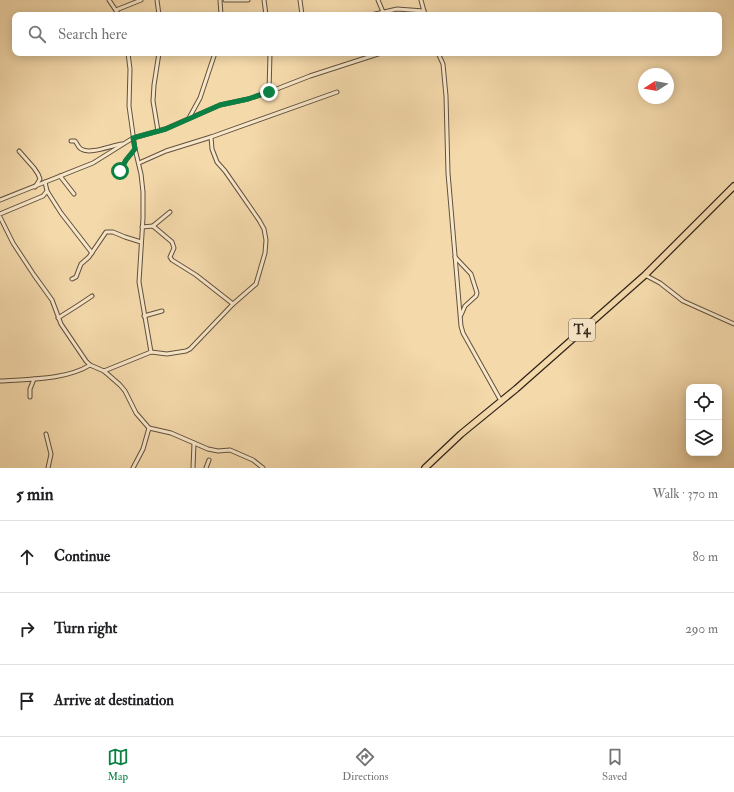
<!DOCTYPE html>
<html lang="en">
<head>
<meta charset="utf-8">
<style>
	body { margin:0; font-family:"IM FELL Double Pica",serif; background:#f2f2f2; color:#202124 }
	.controls { position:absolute; right:12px; bottom:12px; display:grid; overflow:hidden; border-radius:8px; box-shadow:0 2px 10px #0003 }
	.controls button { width:36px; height:36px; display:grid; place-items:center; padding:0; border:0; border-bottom:1px solid #e0e0e0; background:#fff; color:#202124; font:20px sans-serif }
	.compass { position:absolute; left:638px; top:68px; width:36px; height:36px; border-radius:50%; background:#fff; box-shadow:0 2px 10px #0003; rotate:259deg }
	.stop { position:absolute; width:12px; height:12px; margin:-9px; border:3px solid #0b8043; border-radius:50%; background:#fff }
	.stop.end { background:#0b8043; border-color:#fff; box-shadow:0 1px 4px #0008 }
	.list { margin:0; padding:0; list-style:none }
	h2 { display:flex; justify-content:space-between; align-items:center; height:52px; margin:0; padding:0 16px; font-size:17px }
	h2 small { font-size:13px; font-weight:400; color:#757577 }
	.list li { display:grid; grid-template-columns:26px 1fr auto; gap:12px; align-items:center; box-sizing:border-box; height:72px; padding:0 16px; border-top:1px solid #e0e0e0 }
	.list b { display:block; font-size:15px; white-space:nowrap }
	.list em { font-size:13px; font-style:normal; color:#757577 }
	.icon { flex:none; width:22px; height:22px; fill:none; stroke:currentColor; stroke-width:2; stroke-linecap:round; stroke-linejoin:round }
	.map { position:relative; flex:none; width:734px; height:468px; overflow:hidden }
	.search { position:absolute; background:#fff; box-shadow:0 2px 10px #0003; left:12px; right:12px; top:12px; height:44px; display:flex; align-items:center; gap:10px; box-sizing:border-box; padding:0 14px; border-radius:8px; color:#757577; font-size:15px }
	.sheet { height:268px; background:#fff }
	nav { display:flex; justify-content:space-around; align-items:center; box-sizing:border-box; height:56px; border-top:1px solid #e0e0e0; background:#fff; font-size:11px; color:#757577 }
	nav a { display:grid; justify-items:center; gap:2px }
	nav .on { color:#0b8043 }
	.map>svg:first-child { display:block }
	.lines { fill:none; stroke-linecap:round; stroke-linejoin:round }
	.minor-casing { stroke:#61513e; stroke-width:5 }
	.trunk-casing { stroke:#30241a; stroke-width:8 }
	.minor { stroke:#f8e6c8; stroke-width:3 }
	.trunk { stroke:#f4d9ab; stroke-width:5.5 }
	.route { stroke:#0b8043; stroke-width:5 }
	.labels { text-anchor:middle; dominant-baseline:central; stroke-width:3; stroke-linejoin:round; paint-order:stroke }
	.shield { fill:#f8e6c8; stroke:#6c5e4e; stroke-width:1 }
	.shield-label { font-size:13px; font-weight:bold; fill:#30241a }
</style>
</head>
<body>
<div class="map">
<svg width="734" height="468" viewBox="0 0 734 468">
	<rect width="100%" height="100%" fill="#f4d9ab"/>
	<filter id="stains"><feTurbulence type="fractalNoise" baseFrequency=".005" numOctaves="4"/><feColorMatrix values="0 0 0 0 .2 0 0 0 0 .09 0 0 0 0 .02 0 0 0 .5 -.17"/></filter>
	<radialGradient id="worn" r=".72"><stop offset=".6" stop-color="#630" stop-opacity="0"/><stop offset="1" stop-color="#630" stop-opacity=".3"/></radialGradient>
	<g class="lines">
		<g class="minor-casing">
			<g id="minor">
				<polyline points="109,0 119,15"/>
				<polyline points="157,0 159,15"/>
				<polyline points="220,0 221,15"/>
				<polyline points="225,0 248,0"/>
				<polyline points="264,0 266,15"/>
				<polyline points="300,0 302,15"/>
				<polyline points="378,0 383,12"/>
				<polyline points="421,0 425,15"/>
				<polyline points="116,10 141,0"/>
				<polyline points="371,15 397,9 424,11"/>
				<polyline points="128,53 130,69 129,106 135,149 141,174 143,192 143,218 139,282 151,352"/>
				<polyline points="438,53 443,64 446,96 448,173 461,326 463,333 501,401"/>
				<polyline points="269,92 270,53"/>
				<polyline points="189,118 200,98 215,53"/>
				<polyline points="158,131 153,101 154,85 159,53"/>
				<path d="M 71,141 L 75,141 C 77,143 78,147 81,149 C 90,155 112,145 122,144"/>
				<polyline points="19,151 34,168 38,174 40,179 35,187"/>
				<polyline points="139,163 166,151 211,137 337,92"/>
				<polyline points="120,171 126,160 135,149"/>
				<polyline points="60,176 74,194"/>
				<polyline points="47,191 61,213 92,253"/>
				<polyline points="0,200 93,163 133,138 165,129 220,105 248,99 269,92 310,76 381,53"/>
				<polyline points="0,214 43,196 47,191 45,182"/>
				<polyline points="0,217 13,243 34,275 52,300 61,324 86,361 90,365 104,371 151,352 167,354 186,351 190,349 233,304 256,284 265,253 266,240 264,229 259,220 225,171 217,162 212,149 211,137"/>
				<polyline points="153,226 170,212"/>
				<polyline points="142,227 153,226 172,242 174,248 170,257 172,260 196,275 233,304"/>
				<polyline points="455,257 471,274 477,293 476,296 465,306 461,315"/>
				<polyline points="645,275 660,283 683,301 734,324"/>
				<polyline points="72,279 76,277 81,264 89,257 106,232 113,232 125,237 141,242"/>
				<polyline points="144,316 162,311"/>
				<polyline points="58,318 77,306 92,296"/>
				<polyline points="104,371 120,385 125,391 136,413 149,428 171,433 208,449 218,451 230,450 253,460 263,468"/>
				<path d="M 0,381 C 29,379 66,380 90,365"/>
				<polyline points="30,397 30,389 34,379"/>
				<polyline points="46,434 51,454 48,468"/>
				<polyline points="133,468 143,449 149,428"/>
				<polyline points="193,468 194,443"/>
				<polyline points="206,468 209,460"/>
			</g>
		</g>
		<g class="trunk-casing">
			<polyline id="trunk" points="425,468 461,434 516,389 645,275 734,186"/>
		</g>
		<use href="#minor" class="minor"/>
		<use href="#trunk" class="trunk"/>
	</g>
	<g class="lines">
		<polyline class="route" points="120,171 126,160 135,149 133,138 166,129 220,105 248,99 269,92"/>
	</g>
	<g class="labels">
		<rect class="shield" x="569" y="319" width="26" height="22" rx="3"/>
		<g class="shield-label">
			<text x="582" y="330">T4</text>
		</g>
	</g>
	<rect width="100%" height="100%" filter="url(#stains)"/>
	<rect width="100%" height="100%" fill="url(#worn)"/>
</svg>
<div class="controls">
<button><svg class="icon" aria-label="locate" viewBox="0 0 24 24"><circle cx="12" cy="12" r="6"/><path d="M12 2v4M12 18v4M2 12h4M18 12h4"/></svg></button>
<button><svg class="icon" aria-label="layers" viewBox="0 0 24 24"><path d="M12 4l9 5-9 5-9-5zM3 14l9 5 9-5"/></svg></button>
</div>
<svg class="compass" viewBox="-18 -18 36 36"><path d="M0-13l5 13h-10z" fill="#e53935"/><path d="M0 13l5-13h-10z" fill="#757577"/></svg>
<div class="stop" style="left:120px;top:171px"></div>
<div class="stop end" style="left:269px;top:92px"></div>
<div class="search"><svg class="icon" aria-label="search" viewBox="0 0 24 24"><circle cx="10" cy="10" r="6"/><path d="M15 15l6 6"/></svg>Search here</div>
</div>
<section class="sheet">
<h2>5 min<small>Walk · 370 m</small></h2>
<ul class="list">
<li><svg class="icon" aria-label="ahead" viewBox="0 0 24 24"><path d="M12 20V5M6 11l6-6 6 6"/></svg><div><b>Continue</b></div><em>80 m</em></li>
<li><svg class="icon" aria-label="right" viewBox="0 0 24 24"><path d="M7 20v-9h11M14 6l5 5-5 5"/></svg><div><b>Turn right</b></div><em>290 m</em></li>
<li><svg class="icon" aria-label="arrive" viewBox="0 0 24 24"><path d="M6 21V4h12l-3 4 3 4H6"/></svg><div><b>Arrive at destination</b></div></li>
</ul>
</section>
<nav>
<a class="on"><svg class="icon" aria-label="map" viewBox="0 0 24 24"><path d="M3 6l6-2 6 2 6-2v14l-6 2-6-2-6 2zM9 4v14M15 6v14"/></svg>Map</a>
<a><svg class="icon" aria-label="directions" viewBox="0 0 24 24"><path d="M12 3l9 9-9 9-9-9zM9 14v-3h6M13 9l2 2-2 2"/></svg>Directions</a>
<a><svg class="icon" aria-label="saved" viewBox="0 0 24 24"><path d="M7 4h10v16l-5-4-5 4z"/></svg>Saved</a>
</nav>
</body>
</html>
